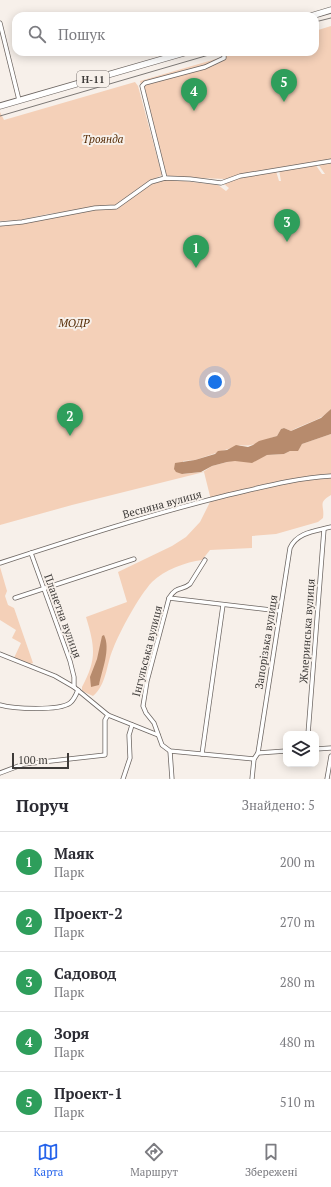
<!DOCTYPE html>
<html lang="uk">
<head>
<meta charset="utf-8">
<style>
	body { margin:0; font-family:"PT Serif",serif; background:#f7f7f7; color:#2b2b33 }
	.controls { position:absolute; right:12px; bottom:12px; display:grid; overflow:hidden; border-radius:8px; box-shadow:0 2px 10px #0003 }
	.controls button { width:36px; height:36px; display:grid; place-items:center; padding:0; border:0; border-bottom:1px solid #e1e1e2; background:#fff; color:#2b2b33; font:20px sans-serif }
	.scale { position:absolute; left:12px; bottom:10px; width:57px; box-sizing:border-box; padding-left:4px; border:2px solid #3e3b39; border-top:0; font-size:11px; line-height:14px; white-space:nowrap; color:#3e3b39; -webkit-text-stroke:3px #f7f0ea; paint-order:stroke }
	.you { position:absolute; left:215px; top:382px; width:14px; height:14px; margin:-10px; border:3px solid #fff; border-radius:50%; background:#1a73e8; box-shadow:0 0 0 6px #1a73e833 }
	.badge { display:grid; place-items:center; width:26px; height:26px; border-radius:50%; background:#2563eb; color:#fff; font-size:13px; font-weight:700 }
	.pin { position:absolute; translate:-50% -33px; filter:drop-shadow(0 1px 2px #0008) }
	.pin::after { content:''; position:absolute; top:21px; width:14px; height:12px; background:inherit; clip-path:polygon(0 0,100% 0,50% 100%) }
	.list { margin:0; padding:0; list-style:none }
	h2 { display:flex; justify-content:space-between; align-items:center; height:52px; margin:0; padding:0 16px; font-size:17px }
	h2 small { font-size:13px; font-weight:400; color:#7c7c81 }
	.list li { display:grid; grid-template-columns:26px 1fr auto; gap:12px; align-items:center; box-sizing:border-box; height:60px; padding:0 16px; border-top:1px solid #e1e1e2 }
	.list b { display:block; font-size:15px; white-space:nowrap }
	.list p { margin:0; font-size:13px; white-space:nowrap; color:#7c7c81 }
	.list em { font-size:13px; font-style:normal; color:#7c7c81 }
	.icon { flex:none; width:22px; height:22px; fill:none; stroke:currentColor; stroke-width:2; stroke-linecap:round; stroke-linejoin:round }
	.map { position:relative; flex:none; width:331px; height:779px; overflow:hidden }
	.search { position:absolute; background:#fff; box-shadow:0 2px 10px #0003; left:12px; right:12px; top:12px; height:44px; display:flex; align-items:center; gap:10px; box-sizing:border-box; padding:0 14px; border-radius:12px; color:#7c7c81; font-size:15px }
	.sheet { height:352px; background:#fff }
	nav { display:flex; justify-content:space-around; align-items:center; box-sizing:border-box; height:56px; border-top:1px solid #e1e1e2; background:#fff; font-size:11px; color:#7c7c81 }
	nav a { display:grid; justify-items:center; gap:2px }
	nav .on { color:#2563eb }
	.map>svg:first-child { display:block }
	.green { fill:#f4d0b8 }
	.water { fill:#b78b6d }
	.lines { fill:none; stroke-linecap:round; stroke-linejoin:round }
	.minor-casing { stroke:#6d6662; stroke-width:5 }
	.primary-casing { stroke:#6d6662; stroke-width:7 }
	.minor { stroke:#fff; stroke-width:3.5 }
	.primary { stroke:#fff; stroke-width:5.5 }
	.tram { stroke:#7d7976; stroke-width:1 }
	.labels { text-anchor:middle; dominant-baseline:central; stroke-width:4; stroke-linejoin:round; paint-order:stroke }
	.shield { fill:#f7f0ea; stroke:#76716e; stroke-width:1 }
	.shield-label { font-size:10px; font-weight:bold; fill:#3e3b39 }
	.park-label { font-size:11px; font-style:italic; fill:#562c06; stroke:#f7f0ea }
	.street-label { font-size:11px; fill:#3e3b39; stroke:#f7f0ea }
</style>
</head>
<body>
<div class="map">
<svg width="331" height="779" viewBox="0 0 331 779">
	<rect width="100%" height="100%" fill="#f7f0ea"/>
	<g class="green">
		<polygon points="331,26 331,160 276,168 226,179 169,177 166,174 140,81 240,52 315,52 315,31"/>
		<polygon points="135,82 138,86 162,175 150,181 117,205 48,214 21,220 0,221 0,112 4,120"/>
		<path d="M 331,163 L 331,409 C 321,421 304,423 291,431 L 284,428 L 281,429 L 277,436 C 265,439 253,448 240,445 L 195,460 L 183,461 L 183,474 L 203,472 L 212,466 L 231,461 L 261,457 L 267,455 L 284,454 L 290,451 L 297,451 L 302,444 L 331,434 L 331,495 C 317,503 325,505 323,518 L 318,522 L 276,534 L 252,536 L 252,548 L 210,550 L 202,560 C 186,562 164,570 152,582 C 139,596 120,631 113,649 C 106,665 107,684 93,696 L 82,691 L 82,687 C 97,659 95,647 86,617 L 127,602 L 118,572 L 172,546 L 186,537 L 200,522 L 211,500 L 204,472 L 72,505 L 0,525 L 0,225 L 96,210 L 117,209 L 152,183 L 167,179 L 218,185 L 226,191 L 229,188 L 224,184 L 240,177 L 276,171 L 279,181 L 281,181 L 279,170 L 315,164 L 322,174 L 325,174 L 318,164 Z"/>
		<polygon points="0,567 7,591 5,596 8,605 14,608 33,663 30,664 14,658 21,643 12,638 16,630 0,620"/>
	</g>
	<g class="water">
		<polygon points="331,409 331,434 302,444 298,451 290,451 284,454 267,455 252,463 235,461 227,462 212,466 201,472 182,474 176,472 174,469 175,463 195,460 215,454 218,451 227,450 236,445 248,447 253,445 259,441 277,436 281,429 284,428 291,431 321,418"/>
		<path d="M 104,635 C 111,649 102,670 99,685 L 91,687 L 90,677 L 97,659 L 102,636 Z"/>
	</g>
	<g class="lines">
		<g class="minor-casing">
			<g id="minor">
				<polyline points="0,23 19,100"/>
				<polyline points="165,178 142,86 145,83 205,67 224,58 224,52"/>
				<polyline points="0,224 22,222 95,208 116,207 151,182 165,178 190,179 221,183 240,176 331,161"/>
				<polyline points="31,553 70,661 74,677 74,687"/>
				<path d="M 205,560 L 190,584 C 182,591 177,585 169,598 L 147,681 L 143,706 L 146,713 L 154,723 L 162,745 L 170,751 L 254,759"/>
				<path d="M 0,563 C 74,539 148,515 224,496 C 259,488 294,478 331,476"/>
				<polyline points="15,598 134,559"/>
				<polyline points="169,598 280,611"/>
				<polyline points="0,654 55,676 74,687 108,715 158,735"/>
				<path d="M 0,705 C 13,709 59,711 70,703 C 74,700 76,695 78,690"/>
				<polyline points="308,734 324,529"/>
				<polyline points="316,749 331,748"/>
				<polyline points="170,751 172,779"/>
				<polyline points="258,753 286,751"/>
				<polyline points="202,754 223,605"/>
				<polyline points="0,773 24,764 105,755 105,720 108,715"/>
				<polyline points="123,779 130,758 129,735 132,725"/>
				<path d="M 252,779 L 254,759 L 258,753 L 290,548 C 297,532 316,531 331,527"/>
				<polyline points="327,779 331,756"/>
			</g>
		</g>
		<g class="primary-casing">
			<g id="primary">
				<polyline points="311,16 331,10"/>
				<polyline points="0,106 187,52"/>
			</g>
		</g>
		<use href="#minor" class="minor"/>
		<use href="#primary" class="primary"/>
		<g class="tram">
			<polyline points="315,22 331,18"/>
			<polyline points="0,116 219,52"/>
		</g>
	</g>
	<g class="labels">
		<rect class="shield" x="77" y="71" width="32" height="16" rx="3"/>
		<g class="shield-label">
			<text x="93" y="79">Н-11</text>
		</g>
		<g class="park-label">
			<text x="103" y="139">Троянда</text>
			<text x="74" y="323">МОДР</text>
		</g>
		<g class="street-label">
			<text transform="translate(162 504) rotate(-15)">Весняна вулиця</text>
			<text transform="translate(63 616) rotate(70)">Планетна вулиця</text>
			<text transform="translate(307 631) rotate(-86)">Жмеринська вулиця</text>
			<text transform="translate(266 642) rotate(-81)">Запорізька вулиця</text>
			<text transform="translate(147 651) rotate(-76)">Інгульська вулиця</text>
		</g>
	</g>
</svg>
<div class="controls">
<button><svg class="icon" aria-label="layers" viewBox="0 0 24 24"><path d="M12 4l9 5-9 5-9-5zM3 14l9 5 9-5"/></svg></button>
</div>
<div class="scale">100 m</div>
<div class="you"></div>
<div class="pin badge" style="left:196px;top:268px;background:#2e9e5b">1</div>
<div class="pin badge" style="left:70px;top:436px;background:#2e9e5b">2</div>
<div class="pin badge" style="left:287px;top:242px;background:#2e9e5b">3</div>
<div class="pin badge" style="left:194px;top:111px;background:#2e9e5b">4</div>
<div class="pin badge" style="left:284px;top:102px;background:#2e9e5b">5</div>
<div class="search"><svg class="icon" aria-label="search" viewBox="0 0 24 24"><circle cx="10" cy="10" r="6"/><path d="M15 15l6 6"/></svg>Пошук</div>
</div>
<section class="sheet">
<h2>Поруч<small>Знайдено: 5</small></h2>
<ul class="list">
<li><span class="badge" style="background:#2e9e5b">1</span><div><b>Маяк</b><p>Парк</p></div><em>200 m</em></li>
<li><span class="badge" style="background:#2e9e5b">2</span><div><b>Проект-2</b><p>Парк</p></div><em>270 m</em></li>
<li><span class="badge" style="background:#2e9e5b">3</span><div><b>Садовод</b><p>Парк</p></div><em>280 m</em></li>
<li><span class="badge" style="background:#2e9e5b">4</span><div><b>Зоря</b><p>Парк</p></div><em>480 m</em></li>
<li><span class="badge" style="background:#2e9e5b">5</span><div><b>Проект-1</b><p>Парк</p></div><em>510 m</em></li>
</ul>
</section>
<nav>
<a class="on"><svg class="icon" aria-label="map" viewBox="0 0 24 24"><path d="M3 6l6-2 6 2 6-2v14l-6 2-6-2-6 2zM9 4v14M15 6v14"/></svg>Карта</a>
<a><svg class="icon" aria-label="directions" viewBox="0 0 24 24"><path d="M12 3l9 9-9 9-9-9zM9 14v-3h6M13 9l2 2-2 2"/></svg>Маршрут</a>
<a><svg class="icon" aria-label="saved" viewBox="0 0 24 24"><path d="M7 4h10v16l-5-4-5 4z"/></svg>Збережені</a>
</nav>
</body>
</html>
